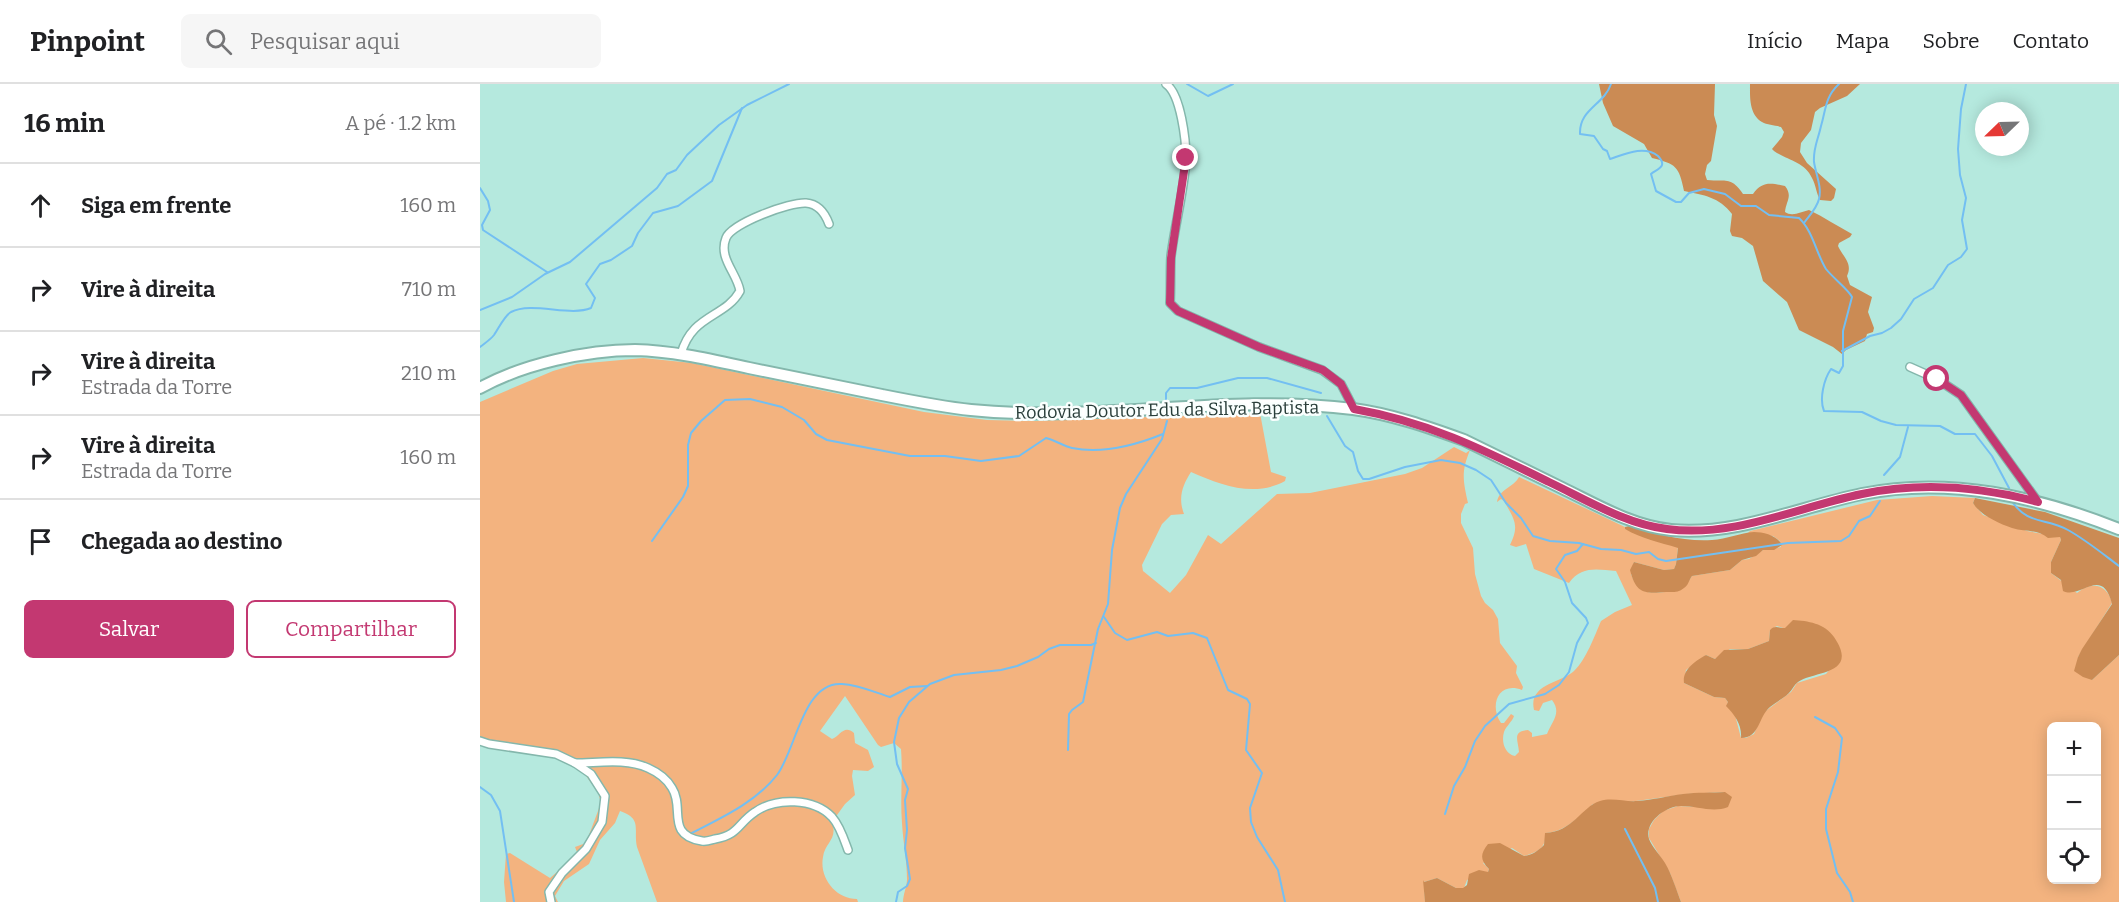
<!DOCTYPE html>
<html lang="pt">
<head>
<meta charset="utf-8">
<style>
	body { margin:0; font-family:Bitter,serif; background:#f6f6f6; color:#202124 }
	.controls { position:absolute; right:18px; bottom:18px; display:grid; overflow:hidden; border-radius:9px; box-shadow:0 3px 15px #0003 }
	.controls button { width:54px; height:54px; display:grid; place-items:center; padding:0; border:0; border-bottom:2px solid #e0e0e0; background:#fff; color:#202124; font:30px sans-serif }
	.compass { position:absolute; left:1495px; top:18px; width:54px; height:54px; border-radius:50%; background:#fff; box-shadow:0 3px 15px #0003; rotate:247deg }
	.stop { position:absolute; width:18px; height:18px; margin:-14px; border:4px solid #c33871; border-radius:50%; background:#fff }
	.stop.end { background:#c33871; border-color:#fff; box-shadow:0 2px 6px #0008 }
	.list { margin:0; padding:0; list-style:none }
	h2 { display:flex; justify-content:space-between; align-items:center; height:78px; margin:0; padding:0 24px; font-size:26px }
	h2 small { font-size:20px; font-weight:400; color:#757577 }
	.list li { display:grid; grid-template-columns:39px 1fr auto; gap:18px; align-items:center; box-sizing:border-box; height:84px; padding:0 24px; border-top:2px solid #e0e0e0 }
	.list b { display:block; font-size:22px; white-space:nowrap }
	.list p { margin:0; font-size:20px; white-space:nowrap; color:#757577 }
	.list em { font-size:20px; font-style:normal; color:#757577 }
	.actions { display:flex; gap:12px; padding:18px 24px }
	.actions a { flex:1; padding:14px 0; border:2px solid #c33871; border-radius:9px; text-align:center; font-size:21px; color:#c33871 }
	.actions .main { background:#c33871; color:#fff }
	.icon { flex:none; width:33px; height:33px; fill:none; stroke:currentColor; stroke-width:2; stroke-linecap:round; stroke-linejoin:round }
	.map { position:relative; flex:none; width:1639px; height:818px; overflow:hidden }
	header { display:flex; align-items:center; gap:36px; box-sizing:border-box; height:84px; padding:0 30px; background:#fff; border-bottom:2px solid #e0e0e0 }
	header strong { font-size:28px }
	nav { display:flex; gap:33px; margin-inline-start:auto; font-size:21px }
	.search { width:420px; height:54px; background:#f6f6f6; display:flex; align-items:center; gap:15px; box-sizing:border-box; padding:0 21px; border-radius:9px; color:#757577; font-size:22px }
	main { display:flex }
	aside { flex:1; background:#fff }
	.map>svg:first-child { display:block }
	.green { fill:#f3b37f; fill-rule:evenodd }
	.forest { fill:#cb8b54 }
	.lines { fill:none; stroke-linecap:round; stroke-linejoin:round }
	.stream { stroke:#73bff2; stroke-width:2 }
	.street-casing { stroke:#84b7ac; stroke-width:10 }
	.primary-casing { stroke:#84b7ac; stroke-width:14 }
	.street { stroke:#fff; stroke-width:7 }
	.primary { stroke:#fff; stroke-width:10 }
	.route { stroke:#c33871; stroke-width:8 }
	.labels { text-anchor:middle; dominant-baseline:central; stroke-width:5; stroke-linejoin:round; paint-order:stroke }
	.street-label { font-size:18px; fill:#283d39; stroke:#fafffe }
</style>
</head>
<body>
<header>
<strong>Pinpoint</strong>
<div class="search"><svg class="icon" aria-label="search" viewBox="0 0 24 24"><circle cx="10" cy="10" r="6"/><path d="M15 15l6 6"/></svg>Pesquisar aqui</div>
<nav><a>Início</a><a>Mapa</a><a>Sobre</a><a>Contato</a></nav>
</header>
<main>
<aside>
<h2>16 min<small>A pé · 1.2 km</small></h2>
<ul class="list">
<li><svg class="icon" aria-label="ahead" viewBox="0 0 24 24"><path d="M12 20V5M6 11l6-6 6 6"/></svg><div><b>Siga em frente</b></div><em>160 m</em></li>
<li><svg class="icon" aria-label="right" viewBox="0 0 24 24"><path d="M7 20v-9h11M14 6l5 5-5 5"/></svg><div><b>Vire à direita</b></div><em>710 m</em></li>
<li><svg class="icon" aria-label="right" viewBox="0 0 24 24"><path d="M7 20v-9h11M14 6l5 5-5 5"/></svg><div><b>Vire à direita</b><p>Estrada da Torre</p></div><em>210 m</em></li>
<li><svg class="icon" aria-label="right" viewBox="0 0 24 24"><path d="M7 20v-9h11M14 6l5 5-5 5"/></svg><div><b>Vire à direita</b><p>Estrada da Torre</p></div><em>160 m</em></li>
<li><svg class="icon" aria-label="arrive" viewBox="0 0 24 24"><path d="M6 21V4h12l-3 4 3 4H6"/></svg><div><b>Chegada ao destino</b></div></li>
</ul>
<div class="actions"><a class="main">Salvar</a><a>Compartilhar</a></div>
</aside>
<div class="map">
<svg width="1639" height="818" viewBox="0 0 1639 818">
	<rect width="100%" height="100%" fill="#b5e9de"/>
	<path class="green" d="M 163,274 L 212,279 L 444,328 L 507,336 L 554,337 L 780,329 L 791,388 L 806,393 L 805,397 C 774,414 741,401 711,388 C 702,402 698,414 704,430 L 691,431 L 682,440 L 662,481 L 663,487 L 690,509 L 706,491 L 728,451 L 741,460 L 797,410 L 830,409 L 925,390 L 942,384 L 974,363 L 986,369 L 990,366 C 981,388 983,396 988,419 L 985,420 L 981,430 L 981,439 L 993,464 L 995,490 L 1001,512 L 1005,519 L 1013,526 L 1018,535 L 1020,559 L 1037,582 L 1036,589 L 1043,603 L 1042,606 C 1018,597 1009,622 1021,639 L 1024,639 L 1031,630 L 1034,632 C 1032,638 1026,642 1024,648 C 1021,658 1025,670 1035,672 L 1039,668 C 1038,656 1032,647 1048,646 L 1052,649 L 1052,653 L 1067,650 C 1072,637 1082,629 1072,616 L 1063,619 L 1059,627 L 1054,626 C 1048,600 1081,599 1094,587 C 1106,576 1115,551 1121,537 L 1135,528 L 1152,521 L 1136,487 C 1116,485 1101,482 1089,499 L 1054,485 L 1046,460 L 1036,463 L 1030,461 C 1040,441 1034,435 1024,417 L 1021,415 L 1017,418 C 1019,405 1033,404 1039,393 L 1145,443 L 1145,445 L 1198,463 L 1196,480 L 1194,485 L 1184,486 L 1154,478 L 1151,490 C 1158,508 1166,510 1185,508 C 1200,507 1203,506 1212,492 L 1250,486 L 1262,476 L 1269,475 L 1283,466 L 1290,466 L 1301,463 L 1300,457 L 1293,452 L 1268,449 L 1270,447 L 1397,416 L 1452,412 L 1495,414 L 1493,419 L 1503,431 L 1517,436 L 1547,447 L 1580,453 L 1581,456 L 1571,478 L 1571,489 L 1597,509 C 1612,497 1627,500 1632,519 L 1598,573 L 1612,596 L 1639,571 L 1639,818 L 1201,818 L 1190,789 L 1169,754 L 1169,745 L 1174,736 L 1183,727 L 1198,722 L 1218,723 L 1245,708 L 1207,710 L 1156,717 L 1113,720 C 1099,733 1085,748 1065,749 C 1067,764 1057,768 1044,772 L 1032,764 L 1003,779 L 1009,785 L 1008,788 L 987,796 L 984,804 L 976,804 L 957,794 L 944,798 L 945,818 L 423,818 C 423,810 427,803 427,795 C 427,776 423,758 422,739 C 420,714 423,690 421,665 L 414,659 L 401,663 L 398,661 L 365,612 L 340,647 L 352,655 C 360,652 364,640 374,649 L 375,659 L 388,666 L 394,683 L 388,687 L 373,686 L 372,692 L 375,711 L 365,720 L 352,738 C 358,756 345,758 343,773 C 339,794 356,815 377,815 L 378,818 L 177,818 L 157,763 C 153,745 163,735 140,727 L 135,739 L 120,756 L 109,780 L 84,797 L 75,812 L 78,818 L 26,818 L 24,798 L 26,770 L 30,769 L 70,794 L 90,777 L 97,768 L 95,763 L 106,759 L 121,719 L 118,708 L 103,688 L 81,674 L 34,668 L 0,660 L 0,318 L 73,287 L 97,280 ZM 1297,542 L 1359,563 L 1361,572 L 1346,590 L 1317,599 L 1311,608 L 1283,629 L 1274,650 L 1266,654 L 1261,654 L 1255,631 L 1247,622 L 1248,618 L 1245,614 L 1234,613 L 1204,599 L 1206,586 L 1226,571 L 1235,575 L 1250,565 L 1268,565 L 1289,557 L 1290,546 ZM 1572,642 L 1616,642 L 1616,796 L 1572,796 Z"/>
	<g class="forest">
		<path d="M 1119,0 L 1235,0 L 1234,31 L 1237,42 L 1231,77 L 1227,81 L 1225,90 L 1227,96 C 1246,98 1251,92 1263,110 L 1273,110 C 1282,97 1291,99 1305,102 C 1313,112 1306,117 1305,128 C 1312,133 1321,128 1329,126 C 1344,133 1357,142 1372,150 L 1370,153 L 1359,159 L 1358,162 C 1363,173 1373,179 1367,192 L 1370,201 L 1392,213 L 1388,228 L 1394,244 L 1393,248 L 1387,250 L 1385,257 L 1366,266 L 1362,270 L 1353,263 L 1319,246 L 1307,218 L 1283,197 L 1273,162 L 1262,154 L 1252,152 L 1250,147 L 1252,130 C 1239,113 1224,111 1204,107 C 1199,82 1196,80 1172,74 L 1164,60 L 1133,42 L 1123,19 Z"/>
		<path d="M 1270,0 L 1380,0 L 1367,12 L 1340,24 L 1335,28 L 1331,46 L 1321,59 L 1320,68 L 1327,79 L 1356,105 L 1354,114 L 1351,117 L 1340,116 C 1336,109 1336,101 1332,94 C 1325,78 1307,76 1294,67 L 1292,65 L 1302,53 L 1304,48 L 1301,43 C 1295,41 1287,41 1282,38 C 1269,30 1270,13 1270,0 Z"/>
		<path d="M 1495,414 L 1565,428 L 1639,454 L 1639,571 L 1612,596 L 1603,593 L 1594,587 L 1598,573 L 1602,565 L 1632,520 C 1622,481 1601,516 1583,507 L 1581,496 L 1571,489 L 1571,478 L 1581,456 L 1580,453 L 1568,454 C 1557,445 1545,448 1532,444 C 1518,439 1500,431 1493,419 Z"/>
		<path d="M 1149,442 C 1176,450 1205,458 1232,456 C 1247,455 1260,449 1274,448 C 1284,448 1298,452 1302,461 L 1294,466 L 1283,466 L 1276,472 L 1262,476 L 1250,486 L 1212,492 C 1209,496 1208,502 1204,504 C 1198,509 1192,508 1186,508 C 1165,510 1156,510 1150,486 L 1154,478 L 1184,486 L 1194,485 L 1196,480 L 1198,464 C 1179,458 1162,455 1145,445 L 1145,443 Z"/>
		<path d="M 1313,536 C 1328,537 1344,539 1354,553 C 1380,591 1334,587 1318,598 C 1314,601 1312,606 1309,609 C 1304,614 1296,618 1290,623 C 1278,633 1280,654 1261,654 C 1262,641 1255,631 1246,622 L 1248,618 L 1245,614 L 1234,613 L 1204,599 C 1202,586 1215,577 1226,571 L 1235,575 L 1244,566 L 1268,565 L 1289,557 L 1290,546 C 1295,541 1298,544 1305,544 Z"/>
		<path d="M 1245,708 L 1252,713 L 1248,723 C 1233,729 1217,722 1201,722 C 1186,722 1164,738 1169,755 C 1172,763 1180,771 1185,779 C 1192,791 1196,805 1201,818 L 945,818 L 943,796 L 944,798 L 957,794 L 976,804 L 983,804 L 987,801 L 989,790 L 999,786 L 1008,788 L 1009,785 C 1000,776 1000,770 1008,760 L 1020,759 L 1044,772 C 1052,771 1058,767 1064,761 L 1065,749 C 1093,748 1101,723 1120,717 C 1132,713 1145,718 1157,717 C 1173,716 1188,712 1203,710 C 1217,708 1232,709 1245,708 Z"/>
	</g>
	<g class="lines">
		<g class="stream">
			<polyline points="707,0 728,12 753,0"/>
			<path d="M 1131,0 C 1124,21 1099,25 1100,50 L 1114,52 L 1123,65 L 1127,67 L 1130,75 C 1145,70 1164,61 1178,72 C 1180,74 1183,77 1182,81 C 1181,85 1174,87 1171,90 L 1176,107 L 1196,118 L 1201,118 L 1209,109 L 1224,105 L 1245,110 L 1261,122 L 1276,122 L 1289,131 L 1319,134 C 1333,147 1336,169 1346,185 C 1353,194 1369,206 1372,213 L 1363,247 L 1363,282 L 1359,289 L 1351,285 C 1344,295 1339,315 1344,327 L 1382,328 L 1401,337 L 1416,341 L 1460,342 L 1475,350 L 1495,350 L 1512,372 L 1529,404"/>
			<polyline points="0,104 8,117 10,126 2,141 3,146 67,188"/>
			<path d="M 1324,139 C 1329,132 1337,124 1339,115 C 1342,103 1336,91 1334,78 C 1333,64 1338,56 1341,42 C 1346,25 1345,13 1359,0"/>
			<polyline points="0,226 32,213 65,190 90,178 177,104 187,90 196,86 207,71 239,41 267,21 309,0"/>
			<path d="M 0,263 C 5,259 10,256 14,251 C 19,244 24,232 31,228 C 52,217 90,233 111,224 L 115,214 L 106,200 L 120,180 L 131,176 L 152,162 L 158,149 L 173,129 L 198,122 L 232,97 L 262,24"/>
			<polyline points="1362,267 1390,252 1402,249 1411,244 1421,235 1434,215 1453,204 1468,181 1481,173 1487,165 1482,136 1486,114 1480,91 1478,65 1481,25 1486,0"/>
			<polyline points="686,318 686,309 690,304 717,304 758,294 787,294 841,309"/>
			<polyline points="847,332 865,362 873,368 878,387 883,395 889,395 925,383 961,376 980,379 996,386 1011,396 1026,419 1041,434 1053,452 1070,457 1099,459 1121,465 1141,466 1156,470 1169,468 1178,475 1186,477 1308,459 1361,457 1369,452 1379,437 1390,432 1400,417"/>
			<polyline points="1404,391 1420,373 1428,343"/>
			<path d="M 1531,416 C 1548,442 1565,433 1588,446 C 1606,456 1623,470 1639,482"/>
			<path d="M 172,457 L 203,413 L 208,402 L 208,361 L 211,349 L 221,337 L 245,316 L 270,315 L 302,323 L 324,336 L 336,350 L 347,356 L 430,372 L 465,372 L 501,377 L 539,372 L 566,354 C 575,356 583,362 592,364 C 622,370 656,361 683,350"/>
			<polyline points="624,533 635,549 647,556 677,548 688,552 713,549 727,554 748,606 767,615 770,620 766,666 782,689 770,724 771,738 777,753 798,786 805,818"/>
			<polyline points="1335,633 1355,644 1362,654 1358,688 1346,725 1346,745 1357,789 1370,808 1373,818"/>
			<polyline points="588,666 589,630 592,626 603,618 618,545 628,520 632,466 640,424 646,410 682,355 687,337"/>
			<polyline points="0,703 11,711 20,727 34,818"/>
			<polyline points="965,730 974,702 985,683 995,657 1005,642 1029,620 1065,610 1079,601 1089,588 1097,559 1108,539 1106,534 1092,519 1085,498 1076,485 1085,471 1097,467 1103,460"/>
			<polyline points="1145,745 1175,804 1178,818"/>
			<path d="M 210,750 C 241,734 275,719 297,691 C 316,666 323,597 362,600 C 379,601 394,608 410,613 L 430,603 L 447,602"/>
			<polyline points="416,818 418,808 427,802 430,795 425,764 427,746 425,716 428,705 417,680 414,658 419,634 429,618 450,600 474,591 521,586 537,582 558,573 569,565 580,561 611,561 616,559"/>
		</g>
		<g class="street-casing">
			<g id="street">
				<path d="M 686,0 C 701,10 706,57 706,75 C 704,107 695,140 691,172 C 690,187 691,203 690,219 L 698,227 L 779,263 L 842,286 L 861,300 L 874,325"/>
				<path d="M 201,270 C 212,230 245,234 260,207 C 257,189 238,174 246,154 C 252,139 310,118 326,119 C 338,120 345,129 349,140"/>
				<polyline points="1430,283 1457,295 1481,311 1558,418"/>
				<polyline points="0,657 9,660 76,670 95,679 111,690 125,712 122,738 106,765 82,789 69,808 71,818"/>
				<path d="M 95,679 C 118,679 146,674 168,684 C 177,688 187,695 192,704 C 205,724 185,751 222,757 C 226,758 231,756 235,755 C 259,751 258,739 275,728 C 296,713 334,714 352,733 C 360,742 364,755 368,766"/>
			</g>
		</g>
		<g class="primary-casing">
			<path id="primary" d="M 0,304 C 43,280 107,266 155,266 C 194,267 232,276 269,284 C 314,293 358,302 402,311 C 432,317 462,323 491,326 C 618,339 746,309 873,325 C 911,330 948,343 984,356 C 1017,372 1049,388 1082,404 C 1117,421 1152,442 1191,446 C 1257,452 1319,423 1382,410 C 1469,392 1558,413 1639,445"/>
		</g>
		<use href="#street" class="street"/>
		<use href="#primary" class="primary"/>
	</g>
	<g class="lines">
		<path class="route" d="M 706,74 L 691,174 L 690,219 L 698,227 L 779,263 L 843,286 L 861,300 L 874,325 C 948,338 1002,365 1069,398 C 1107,416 1145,440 1187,445 C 1254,454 1318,423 1382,410 C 1440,398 1502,403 1558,418 L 1481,311 L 1457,295"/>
	</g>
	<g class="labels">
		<g class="street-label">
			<text transform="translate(687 326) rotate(-1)">Rodovia Doutor Edu da Silva Baptista</text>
		</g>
	</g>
</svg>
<div class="controls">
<button>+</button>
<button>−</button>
<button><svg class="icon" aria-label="locate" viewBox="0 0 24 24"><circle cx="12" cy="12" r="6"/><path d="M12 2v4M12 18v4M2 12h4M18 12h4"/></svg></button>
</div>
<svg class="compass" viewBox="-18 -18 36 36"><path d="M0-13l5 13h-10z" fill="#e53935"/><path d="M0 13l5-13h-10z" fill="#757577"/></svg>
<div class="stop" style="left:1457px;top:295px"></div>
<div class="stop end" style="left:706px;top:74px"></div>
</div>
</main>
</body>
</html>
